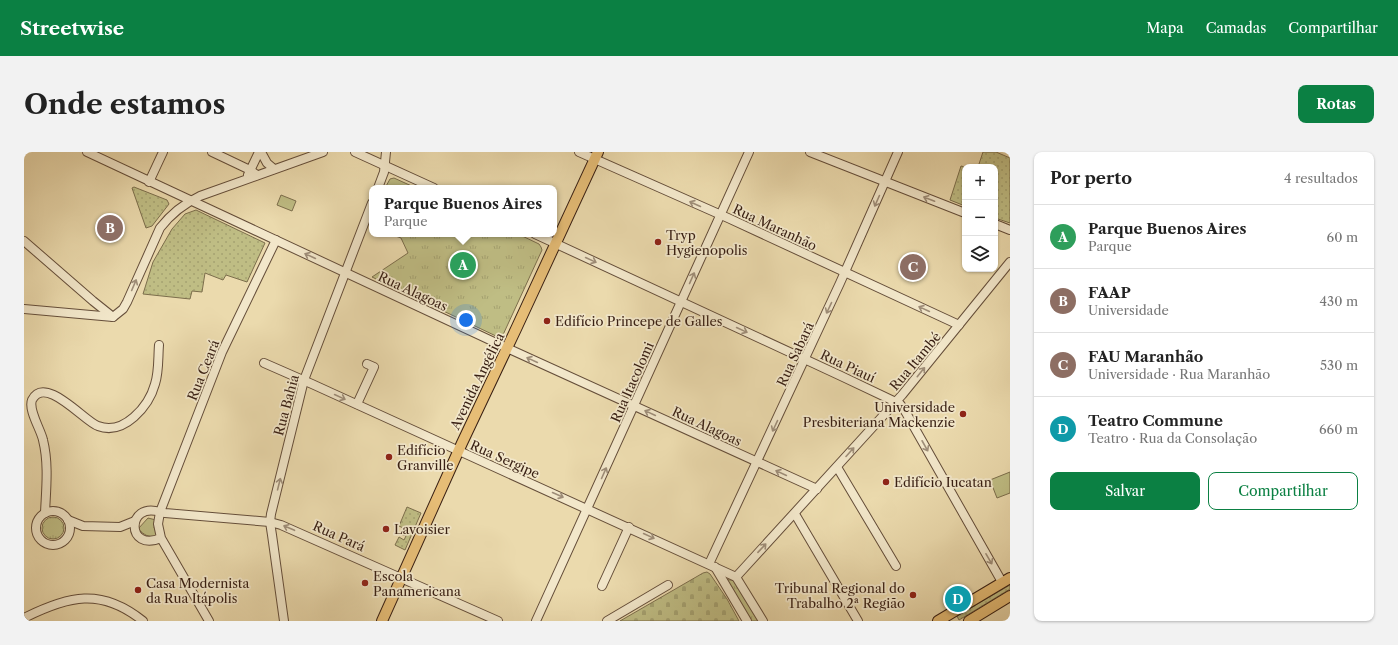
<!DOCTYPE html>
<html lang="pt">
<head>
<meta charset="utf-8">
<style>
	body { margin:0; font-family:"Libre Caslon Text",serif; background:#f2f2f2; color:#222 }
	.controls { position:absolute; right:12px; top:12px; display:grid; overflow:hidden; border-radius:8px; box-shadow:0 1px 3px #0004 }
	.controls button { width:36px; height:36px; display:grid; place-items:center; padding:0; border:0; border-bottom:1px solid #e0e0e0; background:#fff; color:#222; font:20px sans-serif }
	.you { position:absolute; left:442px; top:168px; width:14px; height:14px; margin:-10px; border:3px solid #fff; border-radius:50%; background:#1a73e8; box-shadow:0 0 0 6px #1a73e833 }
	.badge { display:grid; place-items:center; width:26px; height:26px; border-radius:50%; background:#0b8043; color:#fff; font-size:13px; font-weight:700 }
	.pin { position:absolute; translate:-50% -50%; border:2px solid #fff; box-shadow:0 1px 4px #0006 }
	.popup { position:absolute; left:345px; top:33px; width:188px; height:52px; box-sizing:border-box; display:grid; place-content:center; border-radius:8px; background:#fff; filter:drop-shadow(0 1px 3px #0005); font-size:13px; white-space:nowrap; color:#767676 }
	.popup b { font-size:15px; color:#222 }
	.popup::after { content:''; position:absolute; left:50%; top:100%; margin-left:-8px; border:8px solid transparent; border-top-color:#fff }
	.list { margin:0; padding:0; list-style:none }
	h2 { display:flex; justify-content:space-between; align-items:center; height:52px; margin:0; padding:0 16px; font-size:17px }
	h2 small { font-size:13px; font-weight:400; color:#767676 }
	.list li { display:grid; grid-template-columns:26px 1fr auto; gap:12px; align-items:center; box-sizing:border-box; height:64px; padding:0 16px; border-top:1px solid #e0e0e0 }
	.list b { display:block; font-size:15px; white-space:nowrap }
	.list p { margin:0; font-size:13px; white-space:nowrap; color:#767676 }
	.list em { font-size:13px; font-style:normal; color:#767676 }
	.actions { display:flex; gap:8px; padding:12px 16px }
	.actions a { flex:1; padding:9px 0; border:1px solid #0b8043; border-radius:8px; text-align:center; font-size:14px; color:#0b8043 }
	.actions .main { background:#0b8043; color:#fff }
	.icon { flex:none; width:22px; height:22px; fill:none; stroke:currentColor; stroke-width:2; stroke-linecap:round; stroke-linejoin:round }
	.map { position:relative; flex:none; width:986px; height:469px; overflow:hidden; border-radius:8px }
	header { display:flex; align-items:center; gap:24px; box-sizing:border-box; height:56px; padding:0 20px; background:#0b8043; color:#fff }
	header strong { font-size:19px }
	nav { display:flex; gap:22px; margin-inline-start:auto; font-size:14px }
	.intro { display:flex; align-items:center; justify-content:space-between; box-sizing:border-box; height:96px; padding:0 24px }
	h1 { margin:0; font-size:28px }
	.button { padding:10px 18px; border-radius:8px; background:#0b8043; color:#fff; font-size:14px; font-weight:700 }
	main { display:flex; gap:24px; padding:0 24px }
	aside { flex:1; background:#fff; border-radius:8px; box-shadow:0 1px 3px #0004 }
	.map>svg:first-child { display:block }
	.grass { fill:url(#grass-tufts); stroke:#7c6e4c }
	.cemetery { fill:url(#cemetery-stones); stroke:#7c6e4c }
	.garden { fill:url(#garden-dots); stroke:#7c6e4c }
	.pitch { fill:#bfbd84; stroke:#7c6e4c }
	.lines { fill:none; stroke-linecap:round; stroke-linejoin:round }
	.minor-casing { stroke:#654e3a; stroke-width:10 }
	.major-casing { stroke:#381f13; stroke-width:12 }
	.minor { stroke:#f2e7ca; stroke-width:8 }
	.major { stroke:#e6bd76; stroke-width:10 }
	.oneway { stroke:#9e8d78 }
	.poi-dot { fill:#8f2418; stroke:#f2e7ca; stroke-width:1.5 }
	.labels { text-anchor:middle; dominant-baseline:central; stroke-width:3.5; stroke-linejoin:round; paint-order:stroke }
	.street-label { font-size:13px; fill:#381f13; stroke:#f2e7ca }
	.poi-label { font-size:13px; fill:#381f13; stroke:#f2e7ca; text-anchor:start }
</style>
</head>
<body>
<header>
<strong>Streetwise</strong>
<nav><a>Mapa</a><a>Camadas</a><a>Compartilhar</a></nav>
</header>
<div class="intro"><h1>Onde estamos</h1><a class="button">Rotas</a></div>
<main>
<div class="map">
<svg width="986" height="469" viewBox="0 0 986 469">
	<defs>
		<pattern id="grass-tufts" width="24" height="20" patternUnits="userSpaceOnUse"><rect width="24" height="20" fill="#bfbd84"/><path d="M3 7l-1-3M5 7V3M7 7l1-3M15 17l-1-3M17 17v-4M19 17l1-3" fill="none" stroke="#a5a271"/></pattern>
		<pattern id="cemetery-stones" width="16" height="16" patternUnits="userSpaceOnUse"><rect width="16" height="16" fill="#bfbd84"/><path d="M2 7V4a2 2 0 0 1 4 0v3zM10 15v-3a2 2 0 0 1 4 0v3z" fill="#a5a271"/></pattern>
		<pattern id="garden-dots" width="8" height="8" patternUnits="userSpaceOnUse"><rect width="8" height="8" fill="#bfbd84"/><path d="M2 2h.1M6 6h.1" fill="none" stroke="#a5a271" stroke-width="1.8" stroke-linecap="round"/></pattern>
	</defs>
	<rect width="100%" height="100%" fill="#ebdaad"/>
	<filter id="stains"><feTurbulence type="fractalNoise" baseFrequency=".005" numOctaves="4"/><feColorMatrix values="0 0 0 0 .2 0 0 0 0 .09 0 0 0 0 .02 0 0 0 .5 -.17"/></filter>
	<radialGradient id="worn" r=".72"><stop offset=".6" stop-color="#630" stop-opacity="0"/><stop offset="1" stop-color="#630" stop-opacity=".3"/></radialGradient>
	<g class="grass">
		<polygon points="370,26 392,36 361,36 366,27"/>
		<polygon points="366,82 494,82 515,92 517,95 518,98 478,185 474,185 348,125 384,101 377,86"/>
		<circle cx="29" cy="376" r="11"/>
		<path d="M 124,366 L 132,368 L 130,376 L 132,378 L 133,384 C 124,386 121,383 114,377 Z"/>
		<polygon points="700,427 712,429 736,469 725,469"/>
	</g>
	<polygon class="cemetery" points="683,420 686,422 703,447 715,469 596,469 679,421"/>
	<g class="garden">
		<polygon points="959,0 972,0 986,6 986,71 971,66 971,15 954,15"/>
		<polygon points="937,14 941,15 941,54 926,48"/>
		<polygon points="110,35 143,48 145,52 128,74 122,76 108,36"/>
		<polygon points="172,58 241,91 223,130 202,123 199,128 181,121 178,140 168,139 166,147 119,142 129,110 148,77 161,62"/>
		<polygon points="383,355 397,361 381,398 371,393 375,385 380,388 382,384 376,382 379,376 375,374"/>
		<polygon points="986,433 986,437 935,468 933,464"/>
	</g>
	<g class="pitch">
		<polygon points="257,43 272,49 268,59 253,53"/>
		<polygon points="986,320 986,341 973,346 966,328"/>
	</g>
	<g class="lines">
		<g class="minor-casing">
			<g id="minor">
				<polyline points="63,0 483,196 793,337"/>
				<polyline points="188,0 226,18 233,23"/>
				<polyline points="237,0 243,11 250,17"/>
				<polyline points="331,0 410,36"/>
				<polyline points="555,0 704,66 935,173"/>
				<polyline points="786,0 941,61"/>
				<polyline points="224,23 235,0"/>
				<polyline points="125,30 139,0"/>
				<polyline points="354,36 360,20 362,0"/>
				<polyline points="971,72 986,78"/>
				<polyline points="511,82 817,224 876,252 881,259 978,430"/>
				<polyline points="252,88 198,200 136,360 141,361 246,370 257,373 474,469"/>
				<polyline points="0,89 69,149 89,165"/>
				<path d="M 0,157 L 89,165 L 99,157 L 103,150 L 136,76 C 147,62 159,52 176,44 L 299,0"/>
				<polyline points="240,211 288,232 712,425 739,469"/>
				<polyline points="333,252 350,215 343,212"/>
				<polyline points="813,315 872,414"/>
				<circle cx="29" cy="376" r="17"/>
				<path d="M 21,361 C 22,338 25,312 19,288 C 17,278 4,258 8,248 C 21,222 61,270 74,274 C 100,284 125,254 131,232 C 135,220 134,205 135,193"/>
				<polyline points="771,362 834,469"/>
				<polyline points="44,368 59,374 96,375 111,369"/>
				<path d="M 137,386 C 102,401 102,349 136,360 L 134,372 L 137,386 L 185,469"/>
				<polyline points="685,412 816,131 874,0"/>
				<polyline points="691,415 723,469"/>
				<polyline points="712,425 878,243 986,110"/>
				<polyline points="578,434 605,375"/>
				<path d="M 0,466 C 44,444 77,435 119,469"/>
				<polyline points="260,469 248,383 246,370 247,362 280,228 348,51"/>
				<polyline points="512,469 725,0"/>
				<polyline points="583,469 644,433"/>
			</g>
		</g>
		<g class="major-casing">
			<g id="major">
				<polyline points="358,469 438,291 492,177 574,0"/>
				<polyline points="914,469 986,426"/>
				<polyline points="945,469 986,444"/>
			</g>
		</g>
		<use href="#minor" class="minor"/>
		<use href="#major" class="major"/>
	</g>
	<defs><path id="oneway-shaft" d="M-6 0H5M1.5-3L5.5 0L1.5 3" fill="none" stroke-width="1.6" stroke-linecap="round" stroke-linejoin="round"/></defs>
	<g class="oneway">
		<use href="#oneway-shaft" transform="translate(905 47) rotate(-159)"/>
		<use href="#oneway-shaft" transform="translate(853 49) rotate(114)"/>
		<use href="#oneway-shaft" transform="translate(671 52) rotate(-156)"/>
		<use href="#oneway-shaft" transform="translate(286 104) rotate(-155)"/>
		<use href="#oneway-shaft" transform="translate(567 108) rotate(25)"/>
		<use href="#oneway-shaft" transform="translate(668 126) rotate(-66)"/>
		<use href="#oneway-shaft" transform="translate(110 133) rotate(-67)"/>
		<use href="#oneway-shaft" transform="translate(805 156) rotate(115)"/>
		<use href="#oneway-shaft" transform="translate(900 157) rotate(-155)"/>
		<use href="#oneway-shaft" transform="translate(718 178) rotate(25)"/>
		<use href="#oneway-shaft" transform="translate(508 208) rotate(-155)"/>
		<use href="#oneway-shaft" transform="translate(897 220) rotate(-51)"/>
		<use href="#oneway-shaft" transform="translate(316 245) rotate(25)"/>
		<use href="#oneway-shaft" transform="translate(626 261) rotate(-155)"/>
		<use href="#oneway-shaft" transform="translate(751 274) rotate(115)"/>
		<use href="#oneway-shaft" transform="translate(901 294) rotate(61)"/>
		<use href="#oneway-shaft" transform="translate(826 300) rotate(-48)"/>
		<use href="#oneway-shaft" transform="translate(580 321) rotate(-66)"/>
		<use href="#oneway-shaft" transform="translate(757 321) rotate(-155)"/>
		<use href="#oneway-shaft" transform="translate(255 332) rotate(-76)"/>
		<use href="#oneway-shaft" transform="translate(534 343) rotate(24)"/>
		<use href="#oneway-shaft" transform="translate(265 376) rotate(-157)"/>
		<use href="#oneway-shaft" transform="translate(625 384) rotate(25)"/>
		<use href="#oneway-shaft" transform="translate(738 396) rotate(-47)"/>
		<use href="#oneway-shaft" transform="translate(965 407) rotate(60)"/>
	</g>
	<g class="poi-dot">
		<circle cx="634" cy="90" r="4"/>
		<circle cx="523" cy="169" r="4"/>
		<circle cx="939" cy="262" r="4"/>
		<circle cx="365" cy="305" r="4"/>
		<circle cx="862" cy="330" r="4"/>
		<circle cx="362" cy="377" r="4"/>
		<circle cx="341" cy="431" r="4"/>
		<circle cx="114" cy="438" r="4"/>
		<circle cx="889" cy="443" r="4"/>
	</g>
	<g class="labels">
		<g class="street-label">
			<text transform="translate(751 75) rotate(25)">Rua Maranhão</text>
			<text transform="translate(389 139) rotate(25)">Rua Alagoas</text>
			<text transform="translate(771 202) rotate(-65)">Rua Sabará</text>
			<text transform="translate(891 209) rotate(-50)">Rua Itambé</text>
			<text transform="translate(824 214) rotate(25)">Rua Piauí</text>
			<text transform="translate(179 218) rotate(-68)">Rua Ceará</text>
			<text transform="translate(453 229) rotate(-64)">Avenida Angélica</text>
			<text transform="translate(608 230) rotate(-66)">Rua Itacolomi</text>
			<text transform="translate(262 253) rotate(-75)">Rua Bahia</text>
			<text transform="translate(683 274) rotate(25)">Rua Alagoas</text>
			<text transform="translate(481 307) rotate(24)">Rua Sergipe</text>
			<text transform="translate(315 384) rotate(24)">Rua Pará</text>
		</g>
		<g class="poi-label">
			<text x="642" y="83">Tryp<tspan x="642" dy="15">Hygienopolis</tspan></text>
			<text x="531" y="169">Edifício Princepe de Galles</text>
			<text x="931" y="255" text-anchor="end">Universidade<tspan x="931" dy="15">Presbiteriana Mackenzie</tspan></text>
			<text x="373" y="298">Edifício<tspan x="373" dy="15">Granville</tspan></text>
			<text x="870" y="330">Edifício Iucatan</text>
			<text x="370" y="377">Lavoisier</text>
			<text x="349" y="424">Escola<tspan x="349" dy="15">Panamericana</tspan></text>
			<text x="122" y="431">Casa Modernista<tspan x="122" dy="15">da Rua Itápolis</tspan></text>
			<text x="881" y="436" text-anchor="end">Tribunal Regional do<tspan x="881" dy="15">Trabalho 2ª Região</tspan></text>
		</g>
	</g>
	<rect width="100%" height="100%" filter="url(#stains)"/>
	<rect width="100%" height="100%" fill="url(#worn)"/>
</svg>
<div class="controls">
<button>+</button>
<button>−</button>
<button><svg class="icon" aria-label="layers" viewBox="0 0 24 24"><path d="M12 4l9 5-9 5-9-5zM3 14l9 5 9-5"/></svg></button>
</div>
<div class="you"></div>
<div class="pin badge" style="left:439px;top:113px;background:#2e9e5b">A</div>
<div class="popup"><b>Parque Buenos Aires</b>Parque</div>
<div class="pin badge" style="left:86px;top:76px;background:#8d6e63">B</div>
<div class="pin badge" style="left:889px;top:115px;background:#8d6e63">C</div>
<div class="pin badge" style="left:934px;top:447px;background:#0f9aa8">D</div>
</div>
<aside>
<h2>Por perto<small>4 resultados</small></h2>
<ul class="list">
<li><span class="badge" style="background:#2e9e5b">A</span><div><b>Parque Buenos Aires</b><p>Parque</p></div><em>60 m</em></li>
<li><span class="badge" style="background:#8d6e63">B</span><div><b>FAAP</b><p>Universidade</p></div><em>430 m</em></li>
<li><span class="badge" style="background:#8d6e63">C</span><div><b>FAU Maranhão</b><p>Universidade · Rua Maranhão</p></div><em>530 m</em></li>
<li><span class="badge" style="background:#0f9aa8">D</span><div><b>Teatro Commune</b><p>Teatro · Rua da Consolação</p></div><em>660 m</em></li>
</ul>
<div class="actions"><a class="main">Salvar</a><a>Compartilhar</a></div>
</aside>
</main>
</body>
</html>
